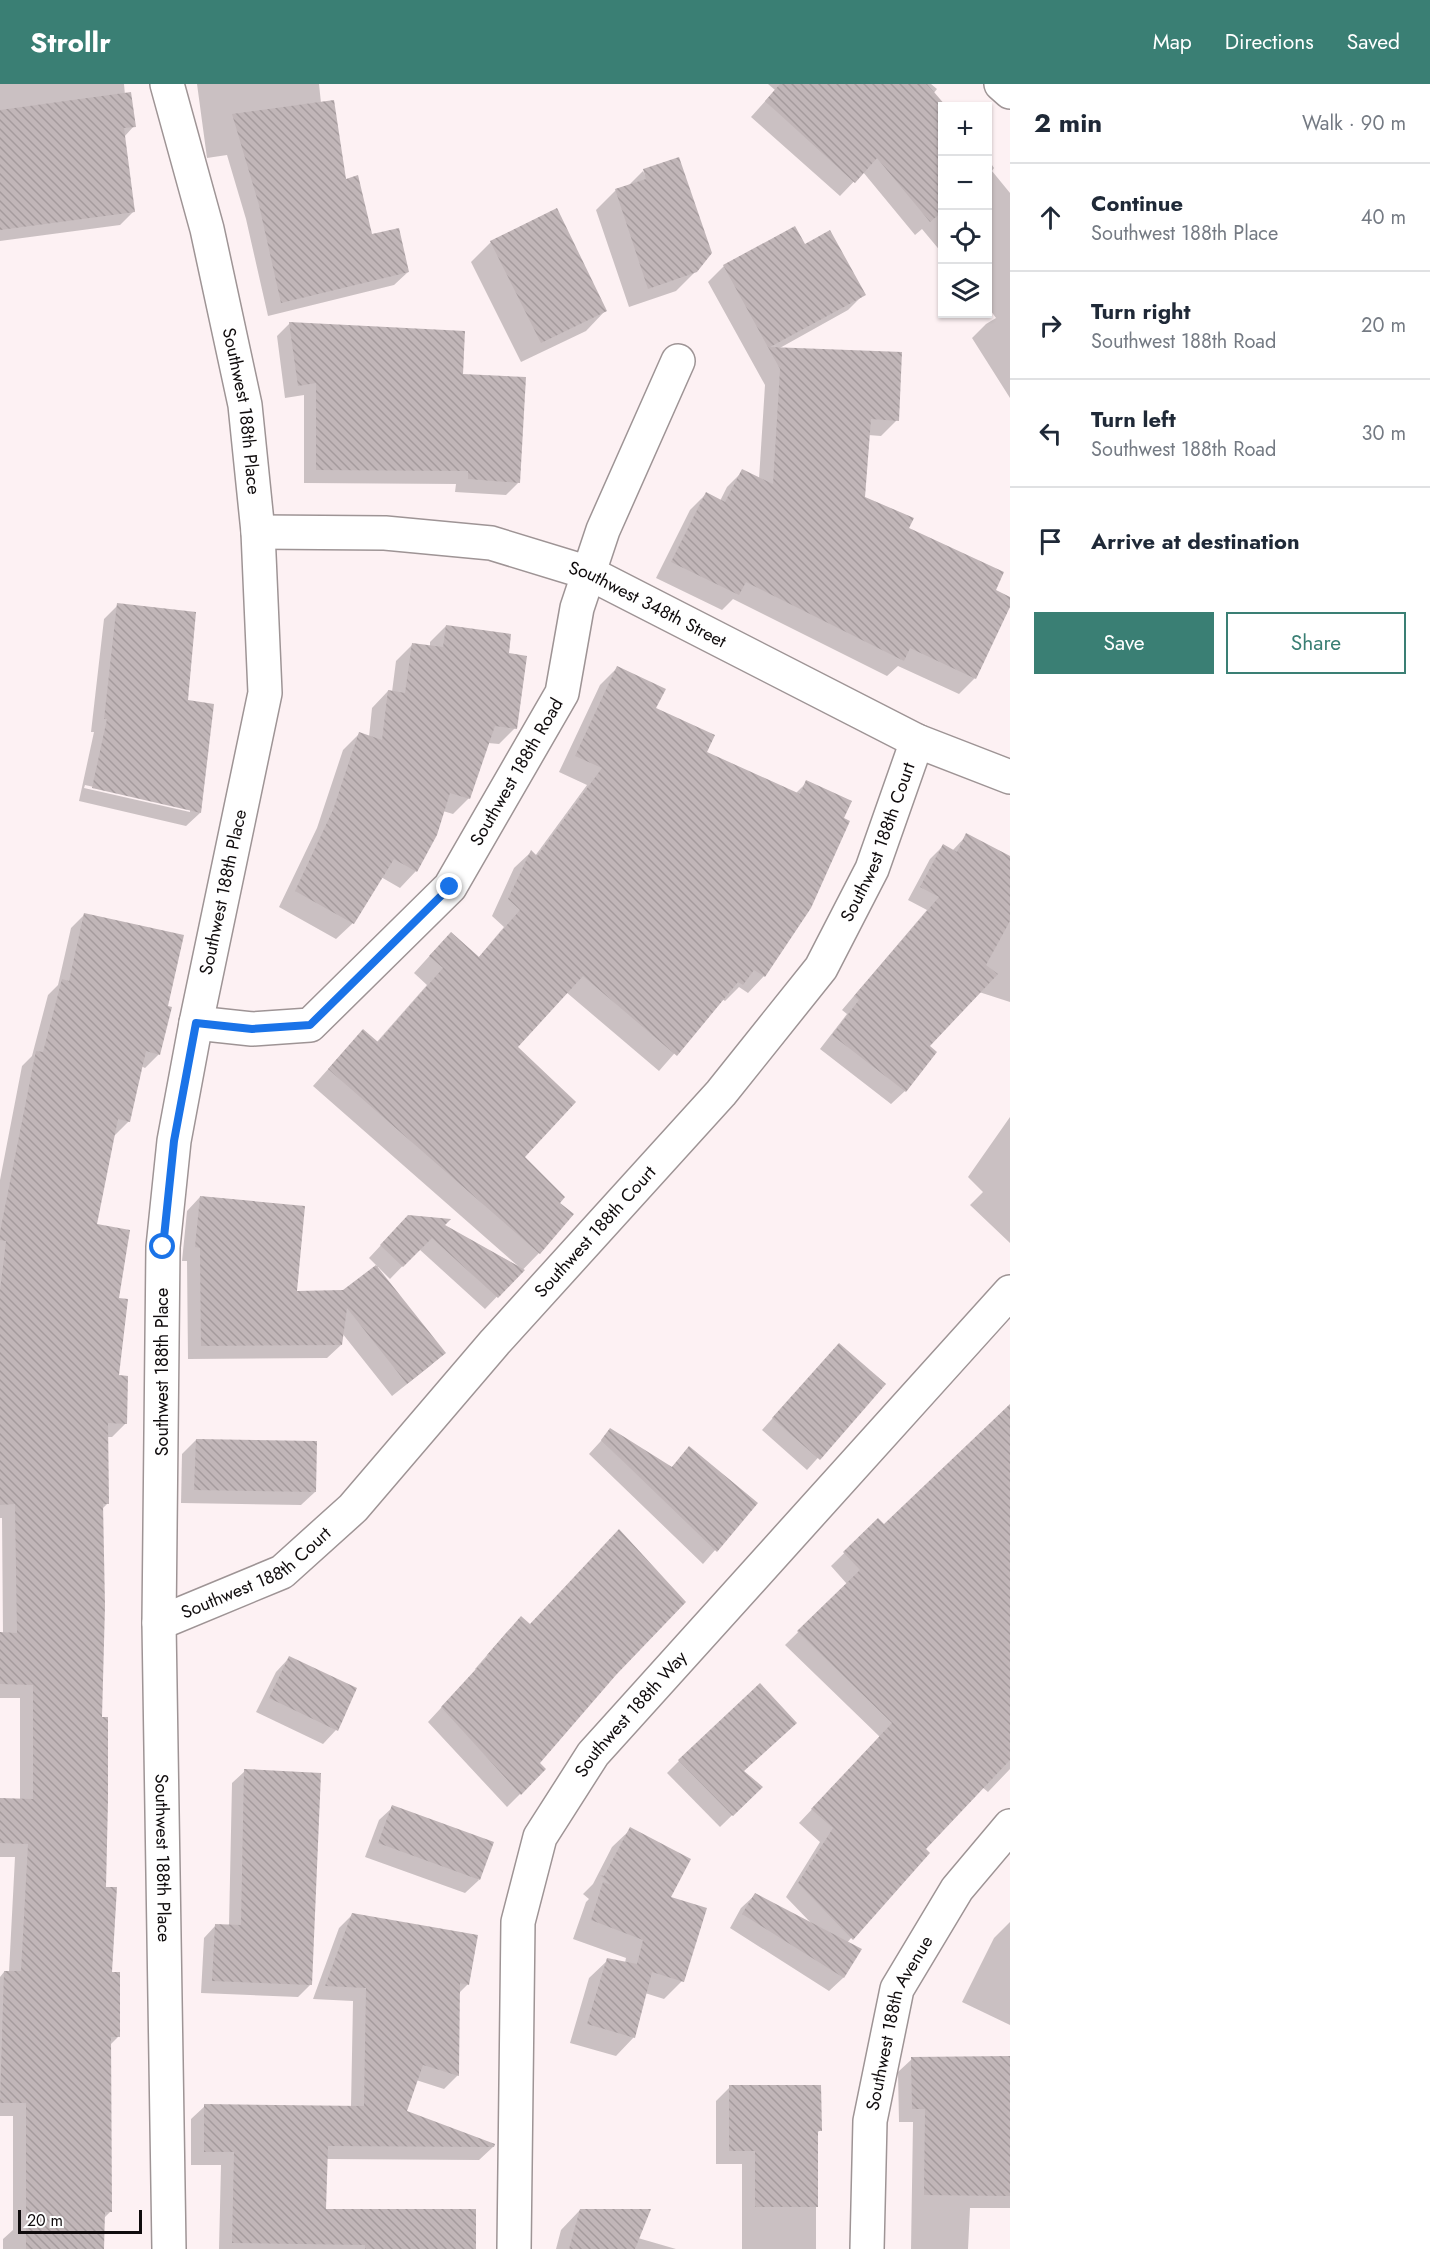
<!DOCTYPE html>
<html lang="en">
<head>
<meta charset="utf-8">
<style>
	body { margin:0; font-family:Jost,sans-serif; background:#f2f2f3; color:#1f2937 }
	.controls { position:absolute; right:18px; top:18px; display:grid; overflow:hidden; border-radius:0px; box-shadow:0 2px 4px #0004 }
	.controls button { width:54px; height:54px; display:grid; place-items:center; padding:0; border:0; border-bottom:2px solid #e0e1e3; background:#fff; color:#1f2937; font:30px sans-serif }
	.scale { position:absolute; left:18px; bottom:15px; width:124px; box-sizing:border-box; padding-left:6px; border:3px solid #100c0d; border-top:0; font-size:16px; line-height:21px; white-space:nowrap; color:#100c0d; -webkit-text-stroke:4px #fff; paint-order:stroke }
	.stop { position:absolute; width:18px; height:18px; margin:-14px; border:4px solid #1a73e8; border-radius:50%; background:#fff }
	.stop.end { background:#1a73e8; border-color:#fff; box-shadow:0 2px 6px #0008 }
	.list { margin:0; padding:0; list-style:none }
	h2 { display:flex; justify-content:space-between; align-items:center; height:78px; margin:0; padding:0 24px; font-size:26px }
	h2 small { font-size:20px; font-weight:400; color:#747a83 }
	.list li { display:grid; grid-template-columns:39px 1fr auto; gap:18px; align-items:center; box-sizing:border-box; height:108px; padding:0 24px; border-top:2px solid #e0e1e3 }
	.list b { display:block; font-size:22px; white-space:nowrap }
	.list p { margin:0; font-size:20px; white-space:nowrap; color:#747a83 }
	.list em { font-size:20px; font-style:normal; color:#747a83 }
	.actions { display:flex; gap:12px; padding:18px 24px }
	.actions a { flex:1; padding:14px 0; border:2px solid #3a7f74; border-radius:0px; text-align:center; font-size:21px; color:#3a7f74 }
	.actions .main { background:#3a7f74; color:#fff }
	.icon { flex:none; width:33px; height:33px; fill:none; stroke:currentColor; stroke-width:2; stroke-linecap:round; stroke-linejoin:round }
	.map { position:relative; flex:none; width:1010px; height:2165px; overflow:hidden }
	header { display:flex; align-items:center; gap:36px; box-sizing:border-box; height:84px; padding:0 30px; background:#3a7f74; color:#fff }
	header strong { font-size:28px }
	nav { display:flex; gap:33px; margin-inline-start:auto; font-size:21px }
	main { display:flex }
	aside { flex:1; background:#fff }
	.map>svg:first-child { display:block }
	.shadow { fill:#0003; fill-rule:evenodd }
	.building { fill:url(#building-back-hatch) }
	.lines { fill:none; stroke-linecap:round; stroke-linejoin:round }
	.street-casing { stroke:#9e9495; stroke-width:36 }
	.street { stroke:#fff; stroke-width:33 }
	.route { stroke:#1a73e8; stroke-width:8 }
	.labels { text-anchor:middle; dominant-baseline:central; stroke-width:4.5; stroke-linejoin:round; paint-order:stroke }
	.street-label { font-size:18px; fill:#100c0d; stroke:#fff }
</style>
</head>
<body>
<header>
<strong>Strollr</strong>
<nav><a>Map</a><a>Directions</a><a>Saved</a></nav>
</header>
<main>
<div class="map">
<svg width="1010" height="2165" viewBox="0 0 1010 2165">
	<defs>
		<pattern id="building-back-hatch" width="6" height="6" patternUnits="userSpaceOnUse" patternTransform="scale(1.5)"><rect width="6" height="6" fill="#c1b6b8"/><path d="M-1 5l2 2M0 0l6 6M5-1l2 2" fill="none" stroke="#a59b9d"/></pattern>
	</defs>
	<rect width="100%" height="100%" fill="#fdf1f3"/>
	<g class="shadow">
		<polygon points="0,0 124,0 125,11 134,42 124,53 134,127 120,141 0,157"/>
		<polygon points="197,0 319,0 321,19 344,97 371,152 408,188 394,201 268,232 246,135 227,71 207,74"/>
		<polygon points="768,0 931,0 937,5 933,10 944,22 942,169 922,145 915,151 863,88 840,112 751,33 775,6"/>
		<polygon points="988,75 994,84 992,87 1010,109 1010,314 972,254 986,240 996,234 988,223"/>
		<polygon points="643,87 696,187 676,207 629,223 596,126 616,106 627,103"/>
		<polygon points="491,158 605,227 586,247 521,278 471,178"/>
		<polygon points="804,162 864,210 848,226 778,265 897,336 881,352 868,351 864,414 907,445 952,488 1010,514 1010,519 975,594 959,610 898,582 887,592 733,515 722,526 656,494 690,426 706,410 720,417 727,403 743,387 759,395 765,301 708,198 724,182"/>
		<polygon points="290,239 462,291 519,398 506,411 455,408 456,400 304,399 304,311 285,314 277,252"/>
		<path d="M 118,521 L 186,618 L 200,729 L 186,742 L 79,717 L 94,648 L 91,648 L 104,535 ZM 85,701 L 190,725 L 190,728 L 84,704 Z"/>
		<polygon points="446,542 507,571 515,644 499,660 488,659 469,714 453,730 443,727 416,787 400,804 381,793 353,839 336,855 279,823 317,744 343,666 359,650 369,653 372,624 388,607 392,608 396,577 412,561 430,563 430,558"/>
		<polygon points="617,584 654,625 705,669 795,710 807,698 764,892 748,909 739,903 725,917 722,915 659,987 566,908 515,963 523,1073 558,1119 571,1131 539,1169 485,1225 419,1165 390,1195 378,1183 376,1185 444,1269 430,1282 392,1312 342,1249 341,1261 327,1274 188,1275 187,1177 182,1177 187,1127 200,1113 295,1208 344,1208 377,1182 369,1174 396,1145 442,1141 518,1182 313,1002 347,964 376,959 427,901 414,889 434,867 478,874 504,843 492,832 514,784 531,768 535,772 587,701 559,688 600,601"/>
		<polygon points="967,751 1010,773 1010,918 979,908 928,962 905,1007 891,1020 820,965 847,930 842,926 927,826 908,816 930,775 943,762 952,767"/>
		<polygon points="85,830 166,923 159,970 145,984 141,982 129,1037 115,1051 113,1050 95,1142 117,1215 117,1293 126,1339 112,1353 107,1353 108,1419 102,1425 101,1635 104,1804 118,1953 110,1961 111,2127 104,2134 102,2165 3,2165 3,2155 13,2146 13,2032 0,2032 0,1893 4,1888 9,1888 15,1773 0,1773 0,1715 20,1716 20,1614 0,1614 0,1550 3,1550 2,1434 0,1434 0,1096 22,982 32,972 48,911 58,901 71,844"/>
		<polygon points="1010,1033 1010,1159 970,1121 983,1108 968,1093"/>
		<polygon points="828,1273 883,1301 807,1386 762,1346"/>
		<polygon points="1010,1338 1010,1685 988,1708 982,1703 923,1765 847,1859 860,1866 843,1894 829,1907 730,1844 741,1824 755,1811 812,1840 786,1813 820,1758 799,1739 880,1653 785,1561 847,1500 831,1482 878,1436 884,1442"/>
		<polygon points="611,1346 671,1384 689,1364 756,1419 703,1480 589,1370"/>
		<polygon points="196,1356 315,1408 301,1421 181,1419 182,1370"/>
		<polygon points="529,1542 615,1590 538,1679 520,1710 507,1723 428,1638 476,1586 475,1585 507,1548"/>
		<polygon points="289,1574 336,1646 323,1660 256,1628 276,1588"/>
		<polygon points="679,1677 742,1687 761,1703 720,1743 667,1689"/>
		<polygon points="245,1687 311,1900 298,1913 201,1909 204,1854 216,1841 229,1842 232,1699"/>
		<polygon points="393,1723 479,1796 465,1809 365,1773 379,1736"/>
		<polygon points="631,1745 682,1897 664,1915 645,1909 634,1953 616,1972 570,1959 589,1894 608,1876 625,1879 626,1874 573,1855 586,1818 589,1815 583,1810 593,1800 612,1763"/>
		<polygon points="353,1830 468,1900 459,1909 458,1991 444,2005 416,1996 406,2028 493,2063 479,2076 326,2075 325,2126 474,2165 219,2165 221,2081 191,2081 191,2035 205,2022 351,2023 353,1917 313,1915 339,1844"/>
		<polygon points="1010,1838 1010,1941 962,1918 994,1854"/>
		<polygon points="1010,1974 1010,2124 970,2124 968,2165 911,2165 913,2038 899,2038 898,1988 912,1975"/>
		<polygon points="730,2003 820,2046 816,2050 816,2165 742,2165 742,2080 716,2080 716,2017"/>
		<polygon points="580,2126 638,2154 676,2165 556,2165 561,2146"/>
	</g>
	<g class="building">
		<polygon points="780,0 927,0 946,22 942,22 942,128 930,138 877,74 855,99 765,17"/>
		<polygon points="131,8 136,43 124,44 135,128 0,146 0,26"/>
		<polygon points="334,16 346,95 358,91 372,150 399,144 409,188 281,219 259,121 232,30"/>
		<polygon points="679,73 712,169 697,188 648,205 615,105 646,95 643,85"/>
		<polygon points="557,124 607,227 541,259 490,157"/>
		<polygon points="795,142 805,160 830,146 866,211 770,263 902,268 899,337 871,335 865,413 914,434 909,444 1004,488 996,506 1010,513 1010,523 976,595 910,564 904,577 746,498 739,511 671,478 706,408 725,418 742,385 773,400 780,285 723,181"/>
		<polygon points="289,238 465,247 463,290 526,293 520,399 468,395 468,387 316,386 316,299 298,302"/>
		<polygon points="117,519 196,528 188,616 214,620 201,729 92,704 107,635 104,635"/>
		<polygon points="446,541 511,550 509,569 527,572 517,645 495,642 470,715 450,709 437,751 417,788 394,775 354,840 295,807 333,726 359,648 382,656 388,606 405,609 412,559 443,563"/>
		<polygon points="617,582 666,605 656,624 715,651 707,668 800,710 806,696 852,717 844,734 850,737 811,824 765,893 754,886 743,901 738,898 677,972 583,892 518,963 576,1018 525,1073 565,1113 560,1119 574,1130 540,1170 328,985 363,945 378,958 443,884 429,872 451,848 479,873 520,826 508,815 531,766 537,772 602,684 575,672"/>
		<polygon points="966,749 1010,772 1010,837 986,881 998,890 930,962 937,968 906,1008 832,951 859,916 854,912 939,813 920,803 943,760 957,768"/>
		<polygon points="84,829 184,851 168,922 172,923 160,971 146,967 130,1038 118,1035 97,1140 130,1146 119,1214 128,1215 119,1291 128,1292 127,1340 108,1339 109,1420 103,1420 105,1522 102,1633 108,1633 108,1716 106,1803 117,1803 112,1888 120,1888 120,1953 111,1953 112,2128 105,2128 104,2165 26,2165 26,2019 0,2019 4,1887 21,1887 28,1760 0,1759 0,1714 33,1715 33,1601 0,1600 0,1548 17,1549 15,1420 0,1421 0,1207 6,1157 0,1156 0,1148 36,967 43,968 62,895 69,897"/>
		<polygon points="200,1112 305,1122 297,1207 343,1206 376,1181 446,1269 407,1300 347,1224 342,1261 201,1262 200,1164 195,1163"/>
		<polygon points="408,1131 451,1135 445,1141 525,1186 498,1214 432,1154 403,1183 380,1161"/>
		<polygon points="839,1259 886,1300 820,1376 772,1334"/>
		<polygon points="1010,1320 1010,1676 926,1765 930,1769 853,1856 798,1799 833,1744 811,1725 892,1639 797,1547 860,1486 843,1468 878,1434 884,1440"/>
		<polygon points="610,1344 672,1383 689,1362 758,1419 717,1468 601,1356"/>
		<polygon points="196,1355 317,1357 316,1408 194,1406"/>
		<polygon points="619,1445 686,1518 616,1591 540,1679 546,1685 521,1711 441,1623 488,1572 487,1571 521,1532 530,1540"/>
		<polygon points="289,1572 357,1604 338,1647 269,1614"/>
		<polygon points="760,1599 797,1639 744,1687 763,1703 733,1732 678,1676"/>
		<polygon points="244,1685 321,1689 312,1901 212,1897 215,1840 241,1841"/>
		<polygon points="392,1721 494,1758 480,1796 378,1759"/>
		<polygon points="630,1743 691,1775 671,1813 707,1824 684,1898 652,1888 635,1954 587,1940 607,1874 637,1880 643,1856 591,1836 603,1798 611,1801 600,1791 604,1792"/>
		<polygon points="755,1809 862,1865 844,1894 742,1830"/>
		<polygon points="352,1829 478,1851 469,1901 460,1899 459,1992 423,1981 407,2027 495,2060 494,2063 328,2062 326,2125 476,2125 476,2165 365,2165 365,2161 232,2159 234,2068 204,2068 204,2020 364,2022 366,1904 325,1902"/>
		<polygon points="1010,1972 1010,2112 924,2111 925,2025 912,2025 911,1973"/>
		<polygon points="729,2001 821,2001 822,2047 818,2047 818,2123 755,2123 755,2067 729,2067"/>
		<polygon points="580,2125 651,2125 635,2165 569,2165"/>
	</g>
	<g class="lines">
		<g class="street-casing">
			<g id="street">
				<path id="s1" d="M 167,0 L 207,145 L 245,321 L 258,448 L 265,609 L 196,939 L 174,1057 L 163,1163 L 159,1539 L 169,2165"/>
				<polyline points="1001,0 1010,8"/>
				<path id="s2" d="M 258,448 L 385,449 L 491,459 L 589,489 L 917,657 L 1010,693"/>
				<path id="s3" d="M 196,939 L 252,945 L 310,941 L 450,803 L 562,609 L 577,524 L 603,446 L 678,277"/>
				<path id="s4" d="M 159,1539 L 282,1488 L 353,1424 L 495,1258 L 721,1009 L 821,884 L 872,785 L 917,657"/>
				<path id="s5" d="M 514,2165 L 518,1838 L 540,1753 L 593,1670 L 1010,1208"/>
				<path id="s6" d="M 867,2165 L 870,2037 L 897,1905 L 957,1805 L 1010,1742"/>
			</g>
		</g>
		<use href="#street" class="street"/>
	</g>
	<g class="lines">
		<polyline class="route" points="163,1163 174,1057 196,939 252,945 310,941 450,803"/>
	</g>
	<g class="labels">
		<g class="street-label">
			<text stroke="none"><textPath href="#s1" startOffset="336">Southwest 188th Place</textPath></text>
			<text stroke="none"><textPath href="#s2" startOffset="402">Southwest 348th Street</textPath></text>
			<text stroke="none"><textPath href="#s3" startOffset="444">Southwest 188th Road</textPath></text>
			<text stroke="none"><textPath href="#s4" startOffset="1082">Southwest 188th Court</textPath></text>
			<text transform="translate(223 808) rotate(-78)">Southwest 188th Place</text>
			<text stroke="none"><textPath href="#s4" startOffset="596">Southwest 188th Court</textPath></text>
			<text transform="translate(162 1288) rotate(-90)">Southwest 188th Place</text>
			<text stroke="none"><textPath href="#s4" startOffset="110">Southwest 188th Court</textPath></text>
			<text stroke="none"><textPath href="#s5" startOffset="568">Southwest 188th Way</textPath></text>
			<text stroke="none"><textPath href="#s1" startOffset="1794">Southwest 188th Place</textPath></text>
			<text stroke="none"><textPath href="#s6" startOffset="231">Southwest 188th Avenue</textPath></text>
		</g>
	</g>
</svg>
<div class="controls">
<button>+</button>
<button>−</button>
<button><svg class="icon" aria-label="locate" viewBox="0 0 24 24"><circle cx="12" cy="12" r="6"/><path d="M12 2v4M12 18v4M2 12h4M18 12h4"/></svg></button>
<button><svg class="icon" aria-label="layers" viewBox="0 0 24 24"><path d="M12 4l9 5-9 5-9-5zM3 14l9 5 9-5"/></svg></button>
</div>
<div class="scale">20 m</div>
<div class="stop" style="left:163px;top:1163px"></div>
<div class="stop end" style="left:450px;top:803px"></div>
</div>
<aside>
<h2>2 min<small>Walk · 90 m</small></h2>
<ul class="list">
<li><svg class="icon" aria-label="ahead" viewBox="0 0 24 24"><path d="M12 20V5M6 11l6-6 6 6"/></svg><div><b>Continue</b><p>Southwest 188th Place</p></div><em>40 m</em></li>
<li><svg class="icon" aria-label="right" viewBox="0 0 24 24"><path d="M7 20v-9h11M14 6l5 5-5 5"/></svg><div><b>Turn right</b><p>Southwest 188th Road</p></div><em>20 m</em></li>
<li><svg class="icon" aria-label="left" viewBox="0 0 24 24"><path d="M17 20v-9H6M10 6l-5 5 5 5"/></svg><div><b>Turn left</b><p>Southwest 188th Road</p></div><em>30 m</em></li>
<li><svg class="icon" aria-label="arrive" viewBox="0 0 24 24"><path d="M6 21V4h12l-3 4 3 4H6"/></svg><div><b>Arrive at destination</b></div></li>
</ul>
<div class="actions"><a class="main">Save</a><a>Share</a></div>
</aside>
</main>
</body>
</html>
